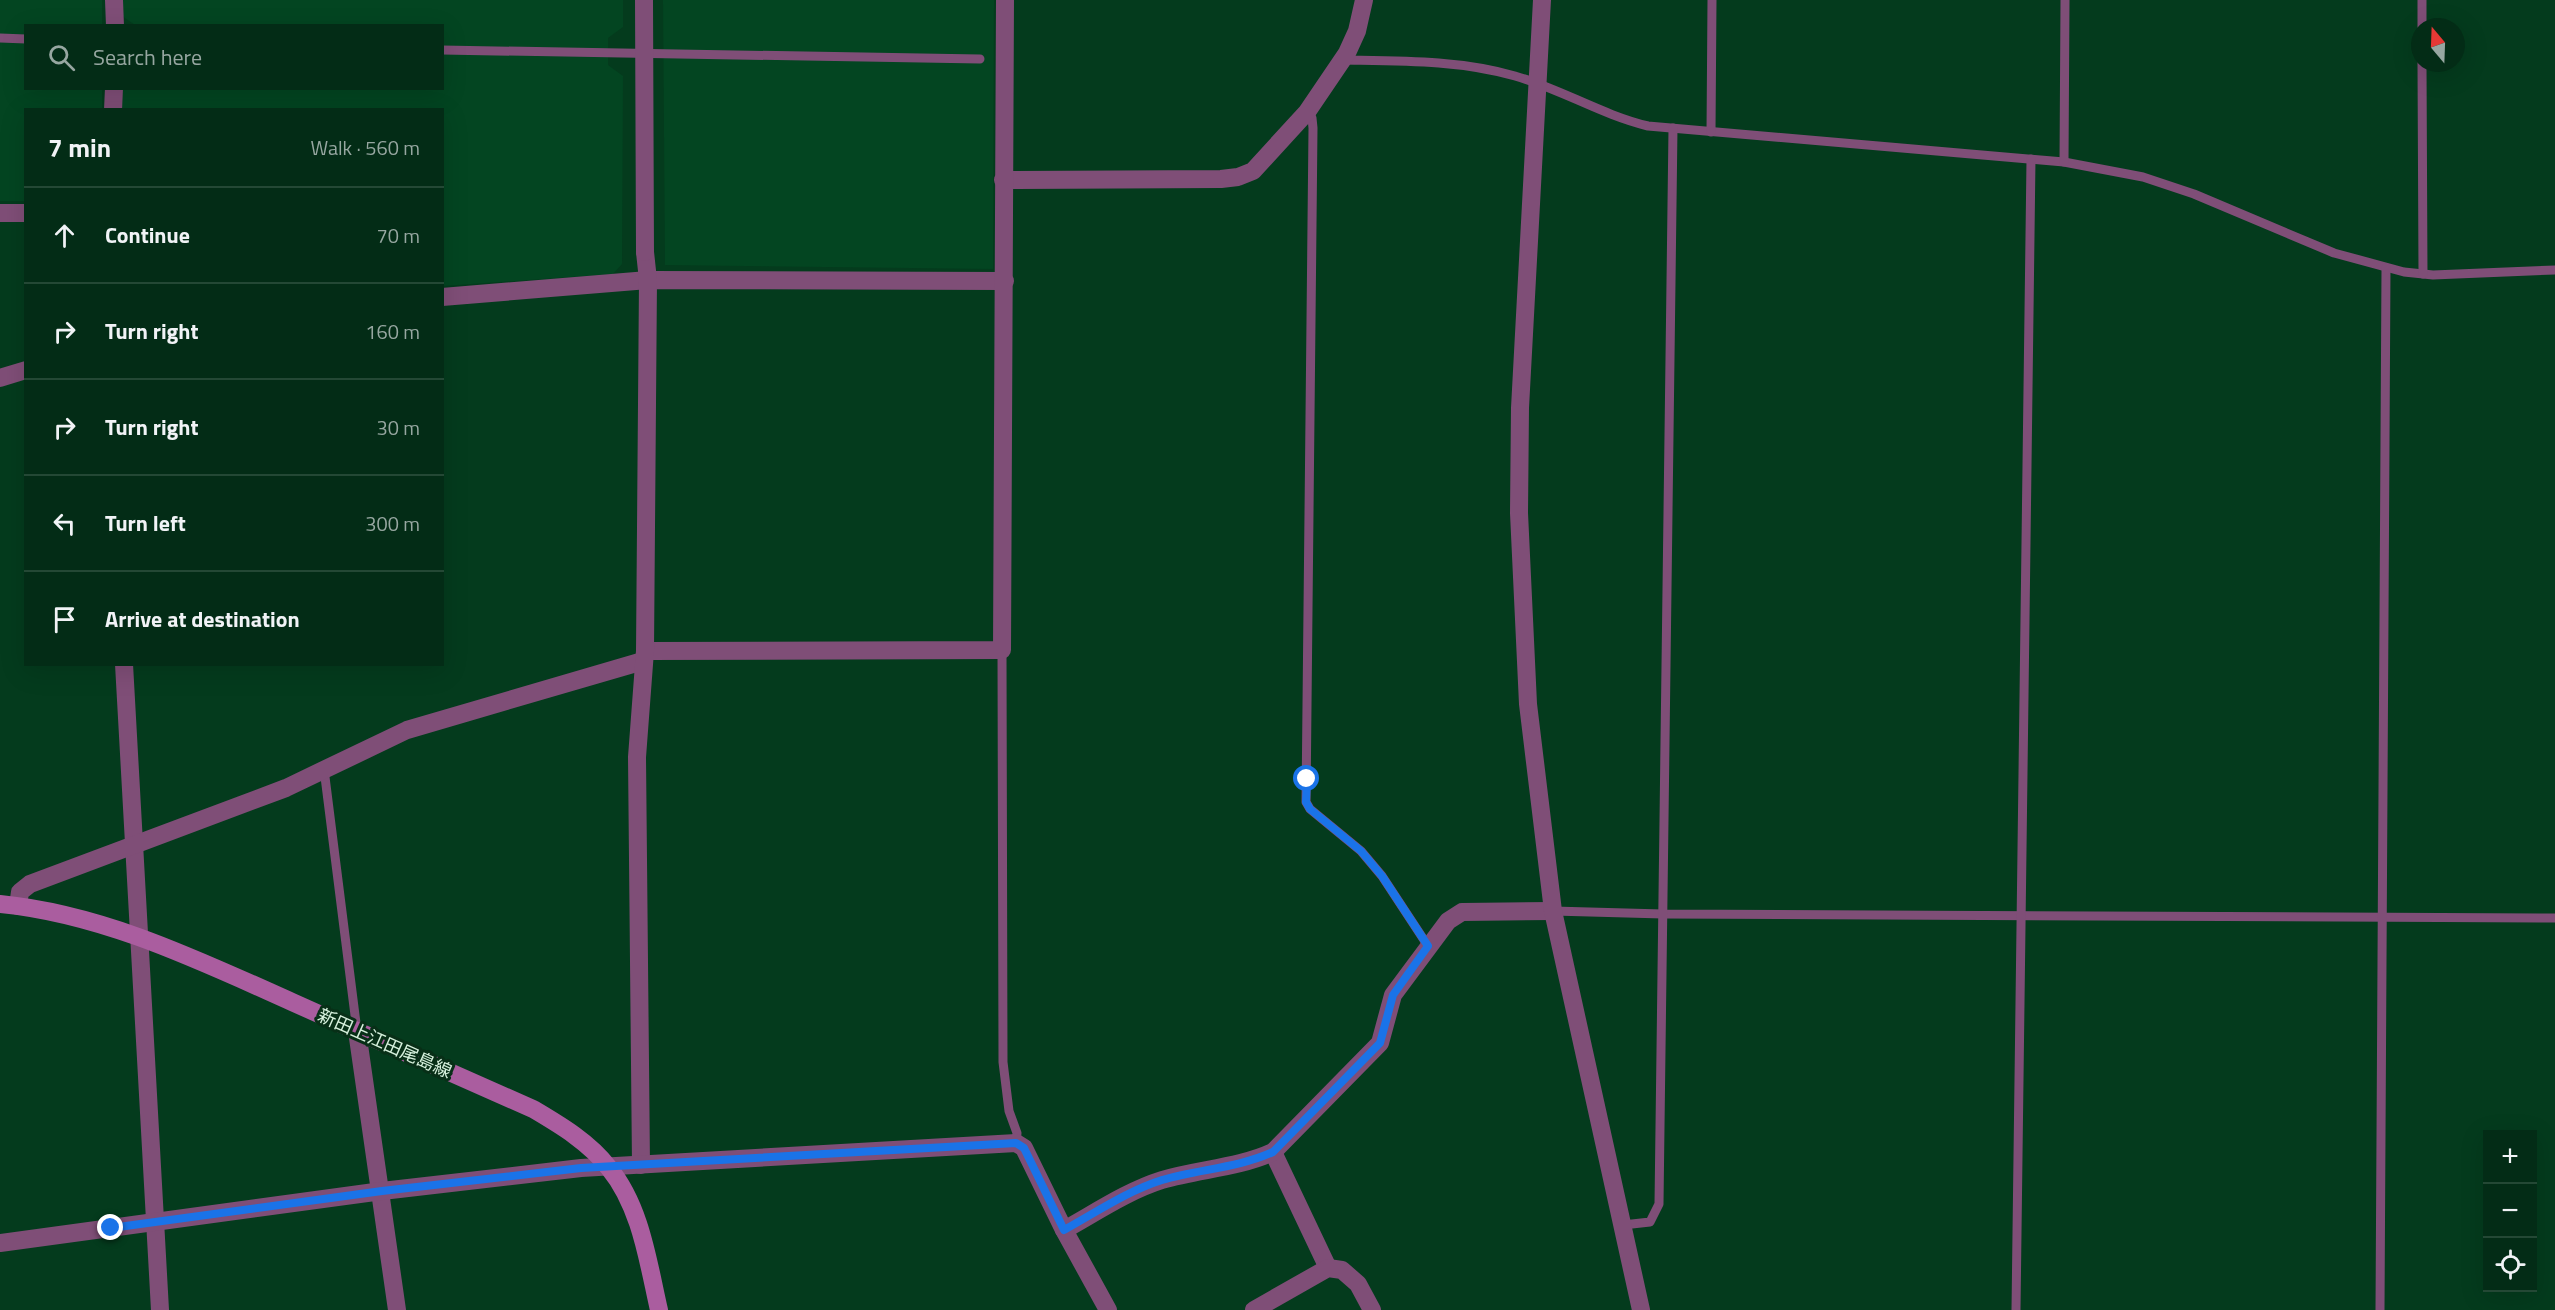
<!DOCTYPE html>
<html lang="en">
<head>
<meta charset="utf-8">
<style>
	body { margin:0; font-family:"Titillium Web","Noto Sans JP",sans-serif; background:#0d341f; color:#f1f3f6 }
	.controls { position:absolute; right:18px; bottom:18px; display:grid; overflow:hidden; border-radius:0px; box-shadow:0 6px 24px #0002 }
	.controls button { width:54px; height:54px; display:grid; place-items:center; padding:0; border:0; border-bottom:2px solid #244835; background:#032c16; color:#f1f3f6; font:30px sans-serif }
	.compass { position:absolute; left:2411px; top:18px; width:54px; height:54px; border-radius:50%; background:#032c16; box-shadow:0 6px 24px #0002; rotate:341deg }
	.stop { position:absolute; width:18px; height:18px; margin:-14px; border:4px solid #1a73e8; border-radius:50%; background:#fff }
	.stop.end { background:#1a73e8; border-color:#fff; box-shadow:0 2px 6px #0008 }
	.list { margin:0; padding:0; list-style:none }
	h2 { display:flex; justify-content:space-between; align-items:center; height:78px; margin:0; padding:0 24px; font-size:26px }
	h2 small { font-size:20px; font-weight:400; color:#97a7a1 }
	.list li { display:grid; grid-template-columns:39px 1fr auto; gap:18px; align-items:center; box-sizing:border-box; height:96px; padding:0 24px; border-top:2px solid #244835 }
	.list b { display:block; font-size:22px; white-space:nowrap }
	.list em { font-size:20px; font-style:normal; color:#97a7a1 }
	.icon { flex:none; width:33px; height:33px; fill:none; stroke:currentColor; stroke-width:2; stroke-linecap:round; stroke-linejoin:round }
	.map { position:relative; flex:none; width:2555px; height:1310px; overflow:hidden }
	.search { position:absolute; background:#032c16; box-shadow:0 6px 24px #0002; left:24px; top:24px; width:420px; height:66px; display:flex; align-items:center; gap:15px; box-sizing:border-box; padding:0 21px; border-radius:0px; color:#97a7a1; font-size:22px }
	.panel { position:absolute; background:#032c16; box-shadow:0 6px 24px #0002; left:24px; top:108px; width:420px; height:558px; border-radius:0px }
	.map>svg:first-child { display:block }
	.built { fill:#034521 }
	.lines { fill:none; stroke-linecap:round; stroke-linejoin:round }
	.service { stroke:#7f4e77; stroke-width:9 }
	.minor { stroke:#7f4e77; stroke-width:18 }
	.tertiary { stroke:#7f4e77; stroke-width:18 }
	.secondary { stroke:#aa5d9f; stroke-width:18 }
	.route { stroke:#1a73e8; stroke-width:8 }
	.labels { text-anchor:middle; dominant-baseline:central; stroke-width:6; stroke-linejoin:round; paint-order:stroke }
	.street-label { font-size:18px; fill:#d7f1dd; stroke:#082f17 }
</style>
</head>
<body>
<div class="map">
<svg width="2555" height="1310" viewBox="0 0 2555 1310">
	<rect width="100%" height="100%" fill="#043b1d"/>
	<g class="built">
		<polygon points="0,0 102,0 102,25 26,26 26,88 102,89 102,109 26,110 25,201 0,201"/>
		<polygon points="122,0 623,0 623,27 608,38 608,65 623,76 622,264 613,274 443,286 442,110 122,109 122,89 442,88 442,26 135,25 122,16"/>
		<polygon points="663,0 994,0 993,269 665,265"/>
	</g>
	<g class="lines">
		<g class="service">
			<polyline points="2422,0 2422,27"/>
			<polyline points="0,38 26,39"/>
			<polyline points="442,50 980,59"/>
			<path d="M 1342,60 C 1401,61 1459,60 1515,76 C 1561,89 1602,115 1648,126 L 2064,162 L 2143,177 L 2194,194 L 2334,253 L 2404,272 L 2433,275 L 2555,270"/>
			<polyline points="2422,63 2423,274"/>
			<polyline points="1307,112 1312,118 1313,128 1306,802 1310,809 1361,851 1382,876 1428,946"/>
			<polyline points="1711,132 1712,0"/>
			<polyline points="2064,162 2065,0"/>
			<polyline points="1002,650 1003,1062 1009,1111 1017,1133 1016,1143"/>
			<polyline points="324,769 357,1031"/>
			<polyline points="1553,911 1663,914 2555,918"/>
			<polyline points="1623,1225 1650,1222 1659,1204 1673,128"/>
			<polyline points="2016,1310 2031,159"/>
			<polyline points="2380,1310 2386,268"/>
		</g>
		<g class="minor">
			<polyline points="114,0 115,26"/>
			<polyline points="113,110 114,88"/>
			<polyline points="1003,180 1221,179 1238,177 1253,171 1307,112 1347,53 1357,31 1364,0"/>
			<polyline points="0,213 26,213"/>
			<polyline points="442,297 648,280 1005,281"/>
			<polyline points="0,378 26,370"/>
			<polyline points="645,651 1002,650 1005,0"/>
			<polyline points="124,664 160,1310"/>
			<polyline points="18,906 20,892 30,884 286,788 407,730 643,661"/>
			<polyline points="357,1031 397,1310"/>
			<polyline points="1273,1152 1328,1268"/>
			<polyline points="641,1165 637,757 645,651 648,280 645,252"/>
			<path d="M 1064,1230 C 1095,1213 1127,1191 1162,1180 C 1199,1169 1238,1168 1273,1152 L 1380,1043 L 1393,995 L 1448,921 L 1462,912 L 1553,911"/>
			<polyline points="0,1243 382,1191 581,1168 1016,1143 1024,1148 1064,1230 1108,1310"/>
			<polyline points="1254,1310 1328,1268 1342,1270 1358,1284 1372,1310"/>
		</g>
		<g class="tertiary">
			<polyline points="644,0 645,252"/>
			<polyline points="1542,0 1520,408 1519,513 1528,704 1553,911 1641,1310"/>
		</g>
		<path class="secondary" d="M 0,904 C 103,914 198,960 292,1002 C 372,1038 452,1073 533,1109 C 560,1125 589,1142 609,1168 C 641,1207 648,1262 659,1310"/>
	</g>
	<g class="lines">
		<path class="route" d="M 111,1228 L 382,1191 L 581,1168 L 1016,1143 L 1024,1148 L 1064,1230 C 1095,1213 1127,1191 1162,1180 C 1199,1169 1238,1168 1273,1152 L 1380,1043 L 1393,995 L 1428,946 L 1382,876 L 1361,851 L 1310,809 L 1306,802 L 1307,779"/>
	</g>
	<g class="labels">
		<g class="street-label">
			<text transform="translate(385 1043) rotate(24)">新田上江田尾島線</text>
		</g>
	</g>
</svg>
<div class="controls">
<button>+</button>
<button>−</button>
<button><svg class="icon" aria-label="locate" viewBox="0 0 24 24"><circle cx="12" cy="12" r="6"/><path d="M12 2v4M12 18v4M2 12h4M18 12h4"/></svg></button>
</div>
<svg class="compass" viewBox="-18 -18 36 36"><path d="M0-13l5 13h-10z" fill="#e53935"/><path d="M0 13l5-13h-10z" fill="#97a7a1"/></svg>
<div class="stop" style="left:1307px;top:779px"></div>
<div class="stop end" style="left:111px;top:1228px"></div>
<div class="search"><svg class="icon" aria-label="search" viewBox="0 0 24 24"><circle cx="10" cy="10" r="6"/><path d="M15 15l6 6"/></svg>Search here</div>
<section class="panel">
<h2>7 min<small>Walk · 560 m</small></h2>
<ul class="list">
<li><svg class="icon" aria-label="ahead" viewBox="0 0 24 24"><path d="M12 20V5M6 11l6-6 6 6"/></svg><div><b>Continue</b></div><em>70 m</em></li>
<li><svg class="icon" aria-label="right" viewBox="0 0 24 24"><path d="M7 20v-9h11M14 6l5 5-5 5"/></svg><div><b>Turn right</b></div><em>160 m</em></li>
<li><svg class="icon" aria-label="right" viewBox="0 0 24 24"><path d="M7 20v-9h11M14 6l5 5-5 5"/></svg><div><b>Turn right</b></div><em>30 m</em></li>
<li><svg class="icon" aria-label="left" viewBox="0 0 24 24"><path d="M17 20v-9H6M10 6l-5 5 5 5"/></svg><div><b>Turn left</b></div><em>300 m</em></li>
<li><svg class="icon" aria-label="arrive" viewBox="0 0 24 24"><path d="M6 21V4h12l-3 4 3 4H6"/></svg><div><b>Arrive at destination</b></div></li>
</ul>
</section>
</div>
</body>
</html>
